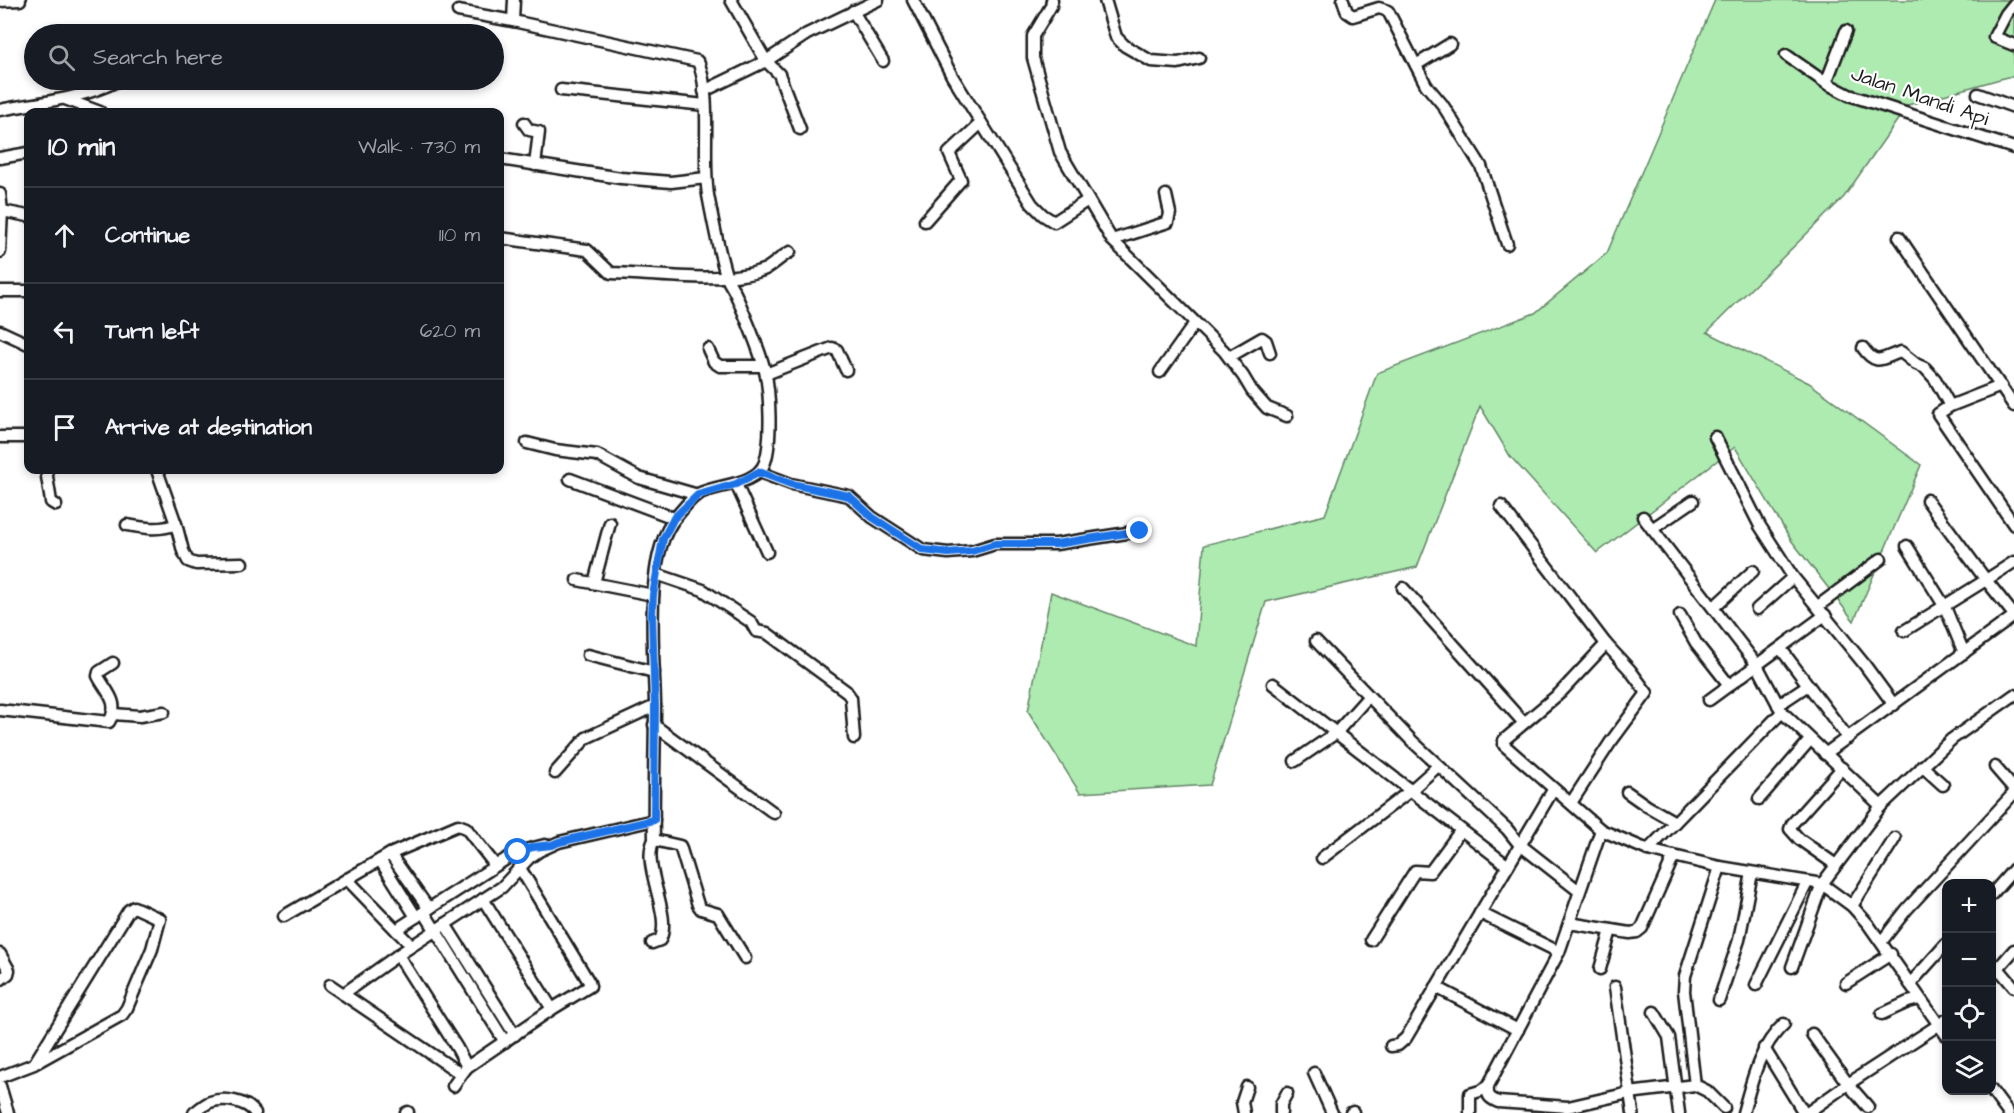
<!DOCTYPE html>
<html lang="en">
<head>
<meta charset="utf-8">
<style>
	body { margin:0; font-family:"Architects Daughter",sans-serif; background:#20242c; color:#f1f3f6 }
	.controls { position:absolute; right:18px; bottom:18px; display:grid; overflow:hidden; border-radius:12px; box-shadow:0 3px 9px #0003 }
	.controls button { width:54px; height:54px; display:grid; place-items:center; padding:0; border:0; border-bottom:2px solid #363941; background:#171b24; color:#f1f3f6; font:30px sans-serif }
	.stop { position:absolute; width:18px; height:18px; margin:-14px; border:4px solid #1a73e8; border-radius:50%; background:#fff }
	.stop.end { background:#1a73e8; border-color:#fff; box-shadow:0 2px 6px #0008 }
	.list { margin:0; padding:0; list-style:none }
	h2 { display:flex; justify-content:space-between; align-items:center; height:78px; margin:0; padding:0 24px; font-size:26px }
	h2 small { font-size:20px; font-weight:400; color:#9ea1a6 }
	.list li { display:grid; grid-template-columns:39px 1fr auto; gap:18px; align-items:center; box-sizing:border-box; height:96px; padding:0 24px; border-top:2px solid #363941 }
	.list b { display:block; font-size:22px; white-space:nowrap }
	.list em { font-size:20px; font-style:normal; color:#9ea1a6 }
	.icon { flex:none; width:33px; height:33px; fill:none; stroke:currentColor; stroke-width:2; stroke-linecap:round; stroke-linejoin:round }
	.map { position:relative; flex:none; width:2014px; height:1113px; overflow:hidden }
	.search { position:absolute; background:#171b24; box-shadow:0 3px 9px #0003; left:24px; top:24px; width:480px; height:66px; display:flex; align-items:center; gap:15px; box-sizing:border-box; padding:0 21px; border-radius:33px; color:#9ea1a6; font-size:22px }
	.panel { position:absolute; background:#171b24; box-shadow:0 3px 9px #0003; left:24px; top:108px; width:480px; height:366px; border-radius:12px }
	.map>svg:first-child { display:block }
	.green { fill:#adebb1; stroke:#648466; stroke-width:1.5 }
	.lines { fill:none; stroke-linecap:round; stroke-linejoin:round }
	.minor-casing { stroke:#1c1c1c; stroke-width:15 }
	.minor { stroke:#fff; stroke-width:10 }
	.route { stroke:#1a73e8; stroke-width:8 }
	.labels { text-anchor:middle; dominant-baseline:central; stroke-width:4.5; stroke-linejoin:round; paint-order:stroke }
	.street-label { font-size:21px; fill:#1c1c1c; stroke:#fff }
</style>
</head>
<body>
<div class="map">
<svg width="2014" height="1113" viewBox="0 0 2014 1113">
	<rect width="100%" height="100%" fill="#fff"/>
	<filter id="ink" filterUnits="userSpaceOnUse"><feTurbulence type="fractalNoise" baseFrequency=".0167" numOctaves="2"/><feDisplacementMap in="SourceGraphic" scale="12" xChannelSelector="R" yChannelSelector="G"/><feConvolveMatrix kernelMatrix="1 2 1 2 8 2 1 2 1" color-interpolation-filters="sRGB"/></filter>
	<g filter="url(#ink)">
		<polygon class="green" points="1715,0 2014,0 2014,77 2007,77 1908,105 1844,197 1707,332 1809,383 1921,465 1854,621 1791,540 1735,447 1597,553 1510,456 1480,406 1417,567 1266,602 1210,785 1080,793 1028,711 1051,592 1196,646 1204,545 1325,515 1377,373 1535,313 1607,253"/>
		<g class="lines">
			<g class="minor-casing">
				<g id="minor">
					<polyline points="731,0 766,61 779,74 800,129"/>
					<polyline points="913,0 952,76 1032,204 1043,215 1054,222 1088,200"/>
					<polyline points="1052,0 1051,6 1033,36 1033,58 1060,152 1112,240 1224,351 1243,376 1252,391 1267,408 1287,416"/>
					<polyline points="1105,0 1116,37 1125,46 1151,61 1178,63 1199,58"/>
					<polyline points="1343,0 1347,12 1353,16 1379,8 1388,11 1426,85 1442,104 1481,166 1507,244"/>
					<polyline points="0,1 20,0"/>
					<polyline points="2014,4 2006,14 1994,37 2014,45"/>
					<path d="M 458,11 L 513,21 L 697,61 L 699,64 C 712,100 702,155 708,195 C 713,221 718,249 726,275 C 728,282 733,288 736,295 C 746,318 759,347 765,371 C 770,392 772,441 765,462 C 757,486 717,484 698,494 C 691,498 682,510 676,517 C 643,555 654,654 655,703 C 655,749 653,794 654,840 C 640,864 673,915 660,940 L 652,943"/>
					<polyline points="853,11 883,61"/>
					<polyline points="513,21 514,0"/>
					<polyline points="1786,55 1826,83 1849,95 2014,148"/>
					<polyline points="1416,65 1450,44"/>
					<polyline points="1826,83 1846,31"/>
					<polyline points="561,90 705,105"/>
					<polyline points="704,91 766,61 807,34 878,0"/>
					<polyline points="1978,94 2014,107"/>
					<polyline points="65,99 100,112"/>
					<path d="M 0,110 C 41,102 82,99 119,80"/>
					<polyline points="524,123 529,130 539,132 535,165"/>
					<polyline points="0,158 28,153"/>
					<polyline points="500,159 621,178 671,182 706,178"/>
					<polyline points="0,194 2,211 0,252"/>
					<polyline points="2,211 28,216"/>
					<polyline points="925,221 961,180 949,153 981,123"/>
					<polyline points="1899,237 2014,406"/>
					<path d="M 500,238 L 587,250 L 611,273 C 652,274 726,284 763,270 C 770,268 780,257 790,252"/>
					<polyline points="1112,240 1168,222 1170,213 1166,195"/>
					<polyline points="0,291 28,291"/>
					<polyline points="0,331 28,344"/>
					<path d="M 1863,348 C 1877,368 1883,357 1901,352 L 1916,364 L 1925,368 L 1935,379 L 1950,406"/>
					<polyline points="708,349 714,362 720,366 763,366"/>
					<polyline points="1229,357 1262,338 1266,341 1270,353"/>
					<polyline points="1160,372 1195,323"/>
					<polyline points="766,374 832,348 837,350 846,370"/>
					<polyline points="2001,386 1950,406 1938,414 2014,525"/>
					<polyline points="0,437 28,437"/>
					<polyline points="1715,437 1760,526 1793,577 1864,664 1894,705"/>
					<polyline points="527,443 555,450 597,455 639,478 698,495"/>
					<polyline points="46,470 51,502 56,505"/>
					<polyline points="759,472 791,484 849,496 872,517 923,550 948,553 972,551 995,544 1056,544 1140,531"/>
					<polyline points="570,479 674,518"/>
					<polyline points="736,484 767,552"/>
					<polyline points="1501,506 1606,644 1630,670 1647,693 1610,743 1571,803"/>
					<polyline points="1643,517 1757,665 1782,712"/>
					<polyline points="176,524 183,551 188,561 196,564 242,563"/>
					<path d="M 127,525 C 144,528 160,531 176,524 L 157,470"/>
					<polyline points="1652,529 1693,501"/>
					<polyline points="1907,546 1945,607 1964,653"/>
					<polyline points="2014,562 1986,580 2014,615"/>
					<polyline points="656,574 703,590 751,622 756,631 767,633 846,691 851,698 854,738"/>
					<polyline points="577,580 653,595"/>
					<polyline points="594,583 610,523"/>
					<polyline points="1403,588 1523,722"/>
					<polyline points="1818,606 1881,559"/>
					<polyline points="1714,607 1753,571"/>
					<polyline points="1757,609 1793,577"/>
					<polyline points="1680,615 1696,643 1729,685"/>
					<polyline points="1904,631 1986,580 1927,500"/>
					<polyline points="1316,641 1412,741 1507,829 1519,844 1579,891"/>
					<polyline points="1606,644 1560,693 1504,740 1504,745 1601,830 1648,850 1720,867 1822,884 1852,906 1868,924 1946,1035"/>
					<polyline points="1781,649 1848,738"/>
					<polyline points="588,655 654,672"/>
					<polyline points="1273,684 1508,866"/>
					<polyline points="1709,700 1825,615"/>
					<polyline points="1778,705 1808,685"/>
					<path d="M 0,710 L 109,722 C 121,702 106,692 98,676 L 99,672 L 113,663"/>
					<polyline points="113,714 140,716 164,712"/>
					<polyline points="654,725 774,813"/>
					<polyline points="1825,754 2014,616"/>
					<polyline points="1295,761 1336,733 1368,697"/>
					<polyline points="1922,766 1943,785"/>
					<polyline points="1995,767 2014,789"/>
					<polyline points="555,773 586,738 655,706"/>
					<polyline points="1627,792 1647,806 1675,822"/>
					<polyline points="1759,799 1810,740"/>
					<polyline points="654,840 680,846 698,905 701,909 718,914 745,958"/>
					<polyline points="1648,850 1782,712 1881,806"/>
					<polyline points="390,854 429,909"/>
					<polyline points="1322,858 1410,791 1438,766"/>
					<polyline points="380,860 416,917"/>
					<polyline points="1836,865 1799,839 1790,829 1792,824 1842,768"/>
					<polyline points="347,879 397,931"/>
					<polyline points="1992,894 2014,869"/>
					<polyline points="483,899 552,1009"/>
					<polyline points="1852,906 1895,838"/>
					<polyline points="424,912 505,1042"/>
					<polyline points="1480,913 1559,952"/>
					<polyline points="284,916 390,854 458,825 466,828 495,865"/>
					<polyline points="1569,923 1630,933 1637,932 1642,928 1674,856"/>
					<polyline points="445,924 515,1035"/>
					<polyline points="1371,940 1415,871 1430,872 1461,830"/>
					<polyline points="1882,941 1907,909 2014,793"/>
					<polyline points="411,945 397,931 402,926 517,852 545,845"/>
					<polyline points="0,954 9,970 8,974 0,980"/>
					<polyline points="1792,967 1822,884 1881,806 1952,739 2014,695"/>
					<polyline points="1998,968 2014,987"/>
					<polyline points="1600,969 1611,930"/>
					<polyline points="1992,975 2014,950"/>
					<polyline points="1846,983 1891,954"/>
					<polyline points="1910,984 1946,944"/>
					<polyline points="330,985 461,1074"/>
					<polyline points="1756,985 1807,883"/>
					<polyline points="1436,987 1518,1030"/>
					<polyline points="1615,987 1633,1113"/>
					<polyline points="343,994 398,955"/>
					<polyline points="1719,1000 1739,940 1752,873"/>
					<polyline points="1654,1012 1669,1037 1679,1113"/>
					<polyline points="1882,1014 1908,1002 1920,999"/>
					<polyline points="1812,1034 1848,1084 1868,1107"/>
					<polyline points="1391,1046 1398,1045 1406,1038 1553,790"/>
					<polyline points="1764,1048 1804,1113"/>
					<polyline points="467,1067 552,1009 590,986 589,982 520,868"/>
					<polyline points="1314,1073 1332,1113"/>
					<polyline points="0,1077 34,1064 122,1015 127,1008 152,949 160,919 134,907 129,910 34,1064"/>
					<polyline points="1695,1085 1684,991 1685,976 1720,867"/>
					<polyline points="0,1086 8,1113"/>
					<polyline points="453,1086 467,1067 457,1048 398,955 502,887 529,858 539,851 559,842 654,820"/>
					<path d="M 1488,1086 C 1487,1096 1489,1098 1498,1102 L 1568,1107 L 1629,1093 L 1695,1085 L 1707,1091 L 1724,1108"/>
					<polyline points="1991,1090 2008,1113"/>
					<path d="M 194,1113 C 199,1109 205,1104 210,1102 C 224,1097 247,1101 255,1113"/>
					<polyline points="406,1113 408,1112"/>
					<polyline points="1244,1113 1242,1102 1247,1087"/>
					<polyline points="1281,1113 1281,1104 1287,1093"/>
					<polyline points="1351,1113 1353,1112"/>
					<polyline points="1470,1113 1470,1094 1480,1091 1488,1086 1559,952 1601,830"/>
					<path d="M 1743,1113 C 1752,1081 1759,1047 1784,1024"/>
					<polyline points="1807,1113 1848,1084 1946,1020"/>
				</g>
			</g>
			<use href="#minor" class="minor"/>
		</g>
	</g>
	<g class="lines" filter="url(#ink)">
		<polyline class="route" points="518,852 533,847 552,845 559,842 654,820 655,706 652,615 653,595 663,539 674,518 698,495 736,484 759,472 791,484 849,496 872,517 923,550 948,553 972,551 995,544 1056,544 1140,531"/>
	</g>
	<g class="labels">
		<g class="street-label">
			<text transform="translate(1920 96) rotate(19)">Jalan Mandi Api</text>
		</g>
	</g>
</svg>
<div class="controls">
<button>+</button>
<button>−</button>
<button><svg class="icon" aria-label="locate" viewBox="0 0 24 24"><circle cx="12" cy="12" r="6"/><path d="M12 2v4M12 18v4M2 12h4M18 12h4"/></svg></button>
<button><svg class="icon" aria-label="layers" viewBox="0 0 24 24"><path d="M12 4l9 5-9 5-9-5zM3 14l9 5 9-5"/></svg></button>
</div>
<div class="stop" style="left:518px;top:852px"></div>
<div class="stop end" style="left:1140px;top:531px"></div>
<div class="search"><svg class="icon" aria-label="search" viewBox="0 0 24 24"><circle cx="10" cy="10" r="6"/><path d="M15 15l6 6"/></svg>Search here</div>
<section class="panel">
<h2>10 min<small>Walk · 730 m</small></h2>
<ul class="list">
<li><svg class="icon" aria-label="ahead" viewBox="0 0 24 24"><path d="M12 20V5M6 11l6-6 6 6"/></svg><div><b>Continue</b></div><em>110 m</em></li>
<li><svg class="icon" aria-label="left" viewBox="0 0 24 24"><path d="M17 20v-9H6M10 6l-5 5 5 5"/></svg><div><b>Turn left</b></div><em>620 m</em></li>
<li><svg class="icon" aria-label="arrive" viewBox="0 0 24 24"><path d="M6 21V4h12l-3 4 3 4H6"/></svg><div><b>Arrive at destination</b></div></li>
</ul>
</section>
</div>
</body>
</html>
